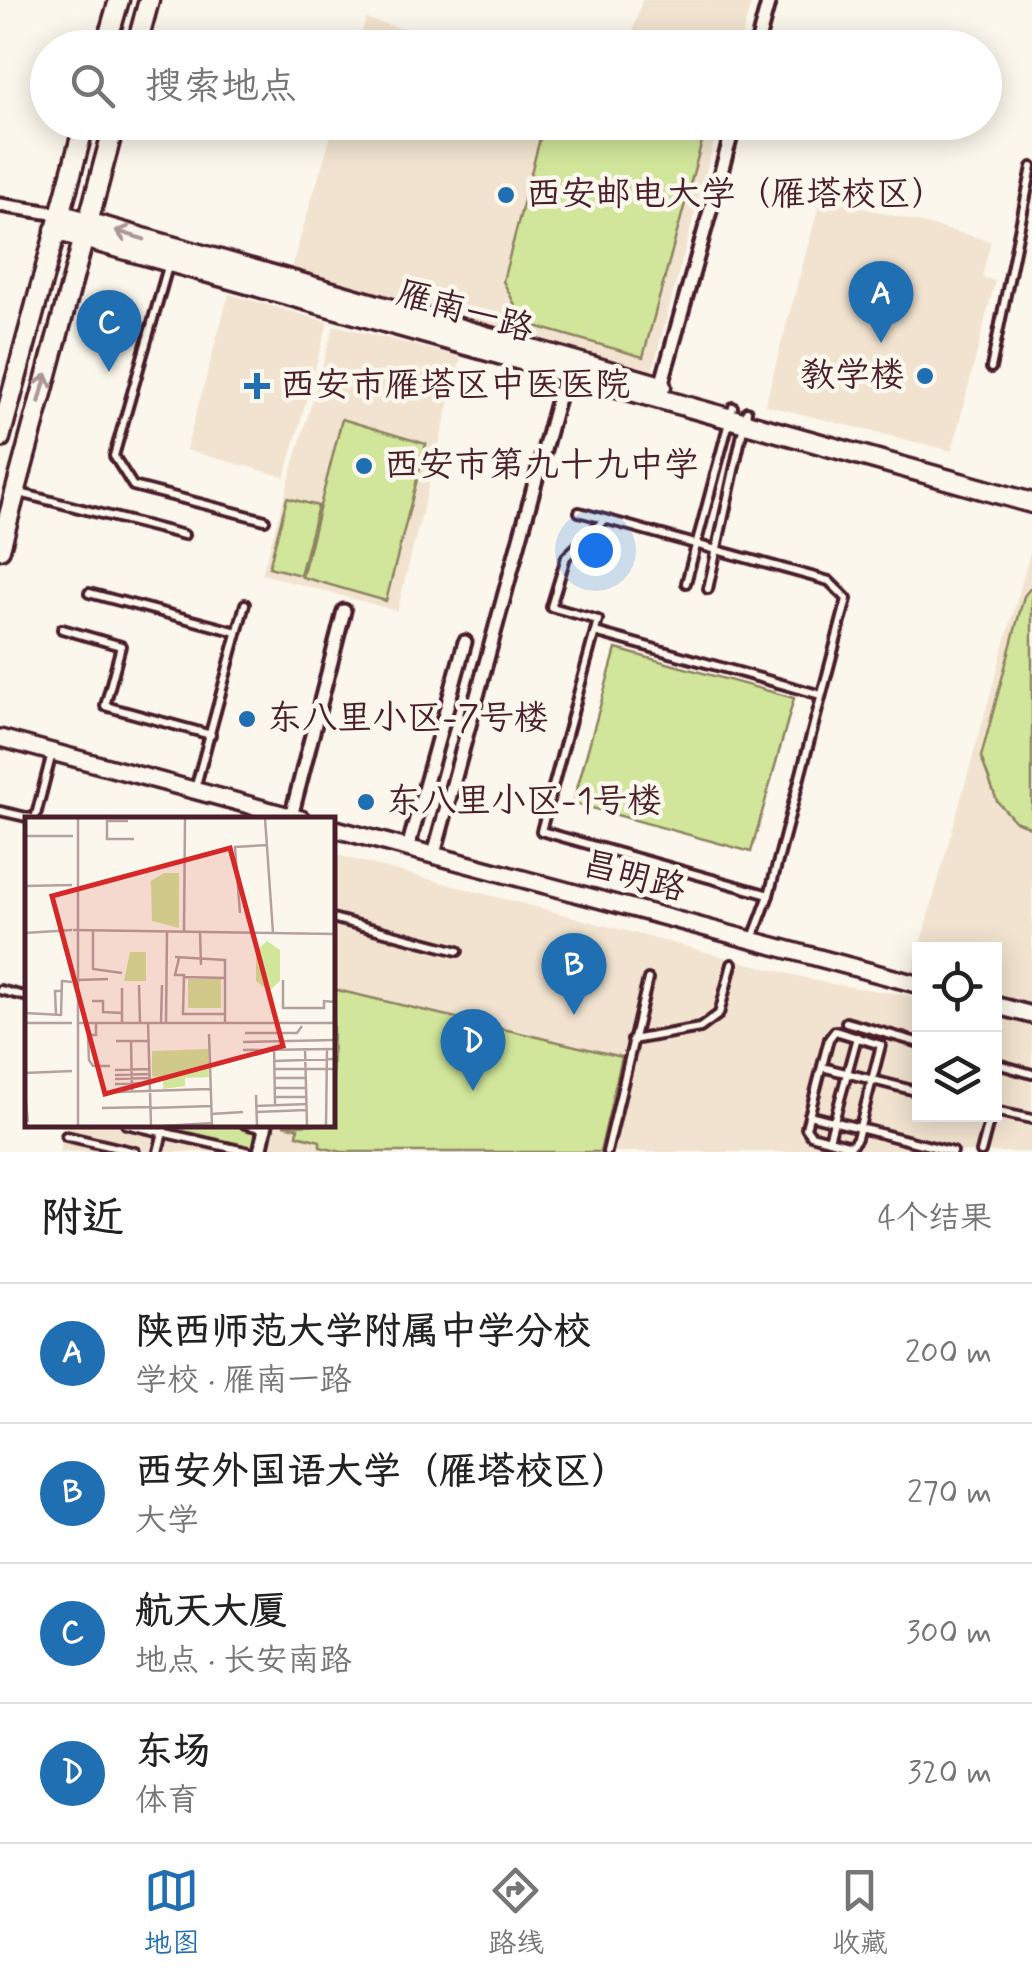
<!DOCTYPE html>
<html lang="zh">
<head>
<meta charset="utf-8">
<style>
	body { margin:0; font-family:Mynerve,"LXGW WenKai TC",sans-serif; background:#f6f6f6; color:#222 }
	.controls { position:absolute; right:30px; bottom:30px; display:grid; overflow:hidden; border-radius:0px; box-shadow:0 5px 25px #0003 }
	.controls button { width:90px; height:90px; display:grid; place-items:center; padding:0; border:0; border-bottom:2px solid #e0e0e0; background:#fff; color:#222; font:50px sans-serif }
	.you { position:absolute; left:595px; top:550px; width:35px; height:35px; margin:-25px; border:8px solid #fff; border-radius:50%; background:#1a73e8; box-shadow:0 0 0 15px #1a73e833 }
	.badge { display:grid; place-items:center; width:65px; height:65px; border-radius:50%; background:#1f6fb2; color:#fff; font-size:32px; font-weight:700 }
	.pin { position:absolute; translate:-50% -82px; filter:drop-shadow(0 2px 5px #0008) }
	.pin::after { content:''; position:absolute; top:52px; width:35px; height:30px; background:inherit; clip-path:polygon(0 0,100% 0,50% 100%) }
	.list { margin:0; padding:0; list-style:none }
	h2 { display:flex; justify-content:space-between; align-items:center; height:130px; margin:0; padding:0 40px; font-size:42px }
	h2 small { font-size:32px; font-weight:400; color:#767676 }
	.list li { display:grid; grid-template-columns:65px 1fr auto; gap:30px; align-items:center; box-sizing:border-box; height:140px; padding:0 40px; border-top:2px solid #e0e0e0 }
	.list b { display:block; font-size:38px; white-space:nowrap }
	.list p { margin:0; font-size:32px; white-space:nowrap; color:#767676 }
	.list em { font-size:32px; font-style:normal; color:#767676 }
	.icon { flex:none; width:55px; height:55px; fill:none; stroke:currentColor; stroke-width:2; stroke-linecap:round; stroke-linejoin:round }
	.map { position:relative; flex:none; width:1032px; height:1152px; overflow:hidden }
	.search { position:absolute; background:#fff; box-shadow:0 5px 25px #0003; left:30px; right:30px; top:30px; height:110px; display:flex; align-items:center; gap:25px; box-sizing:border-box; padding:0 35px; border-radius:55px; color:#767676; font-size:38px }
	.sheet { height:690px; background:#fff }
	nav { display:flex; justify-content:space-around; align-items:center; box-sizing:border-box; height:140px; border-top:2px solid #e0e0e0; background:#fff; font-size:28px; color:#767676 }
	nav a { display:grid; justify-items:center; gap:5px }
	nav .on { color:#1f6fb2 }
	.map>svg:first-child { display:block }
	.built { fill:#f1e3cf }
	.green { fill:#d1e69a; stroke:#8e8262; stroke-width:2.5 }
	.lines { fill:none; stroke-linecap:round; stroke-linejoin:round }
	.service-casing { stroke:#4a1f2b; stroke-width:14 }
	.minor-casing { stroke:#4a1f2b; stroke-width:19 }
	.tertiary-casing { stroke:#4a1f2b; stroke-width:22 }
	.secondary-casing { stroke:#4a1f2b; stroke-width:25 }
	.primary-casing { stroke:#4a1f2b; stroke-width:25 }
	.service { stroke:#fbf7ec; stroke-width:6 }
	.minor { stroke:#fbf7ec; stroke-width:11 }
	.tertiary { stroke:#fbf7ec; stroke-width:15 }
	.secondary { stroke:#fbf7ec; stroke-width:18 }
	.primary { stroke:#fbf7ec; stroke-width:18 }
	.oneway { stroke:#ab9695 }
	.poi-dot { fill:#1f6fb2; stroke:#fbf7ec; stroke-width:4 }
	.labels { text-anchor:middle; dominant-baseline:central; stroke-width:9; stroke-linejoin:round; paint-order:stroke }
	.poi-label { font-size:35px; fill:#4a1f2b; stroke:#fbf7ec; text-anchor:start }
	.street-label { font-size:35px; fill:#4a1f2b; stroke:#fbf7ec }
	.inset-road { fill:none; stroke:#b4a19f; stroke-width:2.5 }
	.view { fill:#d62828; fill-opacity:0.15; stroke:#d62828; stroke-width:5 }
	.inset-edge { fill:none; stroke:#4a1f2b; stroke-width:5 }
</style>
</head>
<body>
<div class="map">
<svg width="1032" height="1152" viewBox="0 0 1032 1152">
	<rect width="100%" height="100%" fill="#fbf7ec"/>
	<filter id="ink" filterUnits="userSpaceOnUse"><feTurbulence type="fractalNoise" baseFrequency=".01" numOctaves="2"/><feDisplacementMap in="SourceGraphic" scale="20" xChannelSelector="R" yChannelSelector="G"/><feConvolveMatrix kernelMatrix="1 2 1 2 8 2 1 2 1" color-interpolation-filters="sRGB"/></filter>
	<g filter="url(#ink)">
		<g class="built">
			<polygon points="642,0 752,0 739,47 591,48 632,35"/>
			<polygon points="366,19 471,47 357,47"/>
			<polygon points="335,123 719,123 652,372 291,268"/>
			<polygon points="821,197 991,241 982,277 995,281 952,451 765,405"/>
			<polygon points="229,294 328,322 285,477 186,450"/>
			<polygon points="334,325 461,357 397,611 262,574"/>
			<polygon points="1032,546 1032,1004 995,993 994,949 920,949 919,972 913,970"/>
			<polygon points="333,854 824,983 919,997 920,1114 994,1114 995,1014 1032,1024 1032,1152 59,1152 66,1125 332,1124"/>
		</g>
		<g class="green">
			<polygon points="544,123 707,123 643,357 524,323 503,281"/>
			<polygon points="342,419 426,444 386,601 302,577"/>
			<polygon points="287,498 318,506 300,575 269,567"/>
			<polygon points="1032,586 1032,828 1015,821 997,801 981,757 1024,596"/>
			<polygon points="616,649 794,698 751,852 573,803"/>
			<polygon points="333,989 622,1057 600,1152 342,1152 320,1147 320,1141 297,1135 298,1128 283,1125 332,1124"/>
			<polygon points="172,1124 239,1124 259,1129 254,1152 171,1133"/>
		</g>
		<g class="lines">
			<g class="service-casing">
				<g id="service">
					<polyline points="169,263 114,456 133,486 265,520"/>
					<polyline points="991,368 1032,167"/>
					<polyline points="16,492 184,535"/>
					<polyline points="579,512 829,581 847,599 769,895 753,938"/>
					<polyline points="604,520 566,557 551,607 598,620 541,831 769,895"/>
					<polyline points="686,583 733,407"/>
					<polyline points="708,589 747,411"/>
					<polyline points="89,593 237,632"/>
					<polyline points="62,629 121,646 105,706 211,735"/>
					<polyline points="595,632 821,695"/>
					<polyline points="195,789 245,604"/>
					<polyline points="0,811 35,819 52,753"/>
					<polyline points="332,918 458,951"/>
					<polyline points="0,990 28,997"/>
					<polyline points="846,1022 920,1043"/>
					<polygon points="835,1031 881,1045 857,1138 851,1146 811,1135 806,1128 829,1039"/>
					<polyline points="632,1040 700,1028 719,1014 732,964"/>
					<polyline points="994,1063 1032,1074"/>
					<polyline points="822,1067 920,1092"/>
					<polyline points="994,1111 1032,1119"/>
					<polyline points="809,1115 953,1152"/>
					<polyline points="126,1124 249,1152"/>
					<polyline points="245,1124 264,1129"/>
					<polyline points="66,1136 135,1152"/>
					<polyline points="829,1140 857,1037"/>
					<polyline points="158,1152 165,1124"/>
					<polyline points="607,1152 648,979"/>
					<polyline points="981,1152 991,1114"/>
				</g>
			</g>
			<g class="minor-casing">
				<g id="minor">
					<polyline points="756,48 769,0"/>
					<polyline points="0,205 59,214"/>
					<polyline points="661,386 735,122"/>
					<polyline points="291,817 344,611"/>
					<polyline points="408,848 465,642"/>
					<polyline points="434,854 566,369"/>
					<polyline points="260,1152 266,1124"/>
				</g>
			</g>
			<g class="tertiary-casing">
				<g id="tertiary">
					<polyline points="0,738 301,819"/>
					<polyline points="332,828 920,985"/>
					<polyline points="994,1005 1032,1015"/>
				</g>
			</g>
			<g class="secondary-casing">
				<g id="secondary">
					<polyline points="59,214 661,386"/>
					<polyline points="55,230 1032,503"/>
				</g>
			</g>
			<g class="primary-casing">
				<g id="primary">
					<polyline points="105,48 119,0"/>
					<polyline points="136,48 149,0"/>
					<polyline points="0,438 85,122"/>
					<polyline points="0,549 115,122"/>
				</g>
			</g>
			<use href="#service" class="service"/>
			<use href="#minor" class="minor"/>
			<use href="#tertiary" class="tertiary"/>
			<use href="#secondary" class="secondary"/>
			<use href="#primary" class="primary"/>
		</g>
		<defs><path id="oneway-shaft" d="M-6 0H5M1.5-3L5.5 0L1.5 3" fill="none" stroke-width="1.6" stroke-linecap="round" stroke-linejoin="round" transform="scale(2.5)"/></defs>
		<g class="oneway">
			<use href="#oneway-shaft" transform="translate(130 235) rotate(-163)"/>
			<use href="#oneway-shaft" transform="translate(43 388) rotate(-75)"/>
		</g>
	</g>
	<g class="poi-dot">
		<circle cx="506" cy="195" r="10"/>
		<circle cx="925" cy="376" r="10"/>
		<path d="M252 371h10v10h10v10h-10v10h-10v-10h-10v-10h10z"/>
		<circle cx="364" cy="466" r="10"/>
		<circle cx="247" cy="719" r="10"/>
		<circle cx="366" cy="802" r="10"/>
	</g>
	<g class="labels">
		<g class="poi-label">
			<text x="526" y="195">西安邮电大学（雁塔校区）</text>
			<text x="905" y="376" text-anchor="end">教学楼</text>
			<text x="280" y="386">西安市雁塔区中医医院</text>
			<text x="384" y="466">西安市第九十九中学</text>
			<text x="267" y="719">东八里小区-7号楼</text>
			<text x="386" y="802">东八里小区-1号楼</text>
		</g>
		<g class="street-label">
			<text transform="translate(465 312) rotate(16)">雁南一路</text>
			<text transform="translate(634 877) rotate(15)">昌明路</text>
		</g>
	</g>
	<g transform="translate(25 817)">
		<rect width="310" height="310" fill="#fbf7ec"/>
		<path d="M 139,56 L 154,56 L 154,111 L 127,104 L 126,64 ZM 242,124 L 255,133 L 255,164 L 244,174 L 231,164 L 231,134 ZM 105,135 L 121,135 L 121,164 L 99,164 ZM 163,162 L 196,162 L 196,191 L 163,191 ZM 183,232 L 184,260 L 160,261 L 160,269 L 138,272 L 138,262 L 127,259 L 127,234 Z" fill="#d1e69a"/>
		<path class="inset-road" d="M 240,1 L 248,116M 103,4 L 82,4 L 82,22 L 109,22M 0,19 L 48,19M 0,69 L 47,68M 215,96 L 210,30 L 243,28M 48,113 L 310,117M 68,113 L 68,152 L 97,156M 159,114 L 160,1M 175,115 L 176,148M 0,116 L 47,113M 150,140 L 200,143 L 200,206M 154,141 L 150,158 L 159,158 L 158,197 L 201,197M 158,160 L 200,161M 53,163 L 83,162M 258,163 L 258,191 L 299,191 L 299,184 L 310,185M 114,168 L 115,206M 97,171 L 97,206M 67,184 L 78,184 L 78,195 L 97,196M 0,196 L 36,198 L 37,164 L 47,165M 31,198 L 30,174 L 37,174M 0,206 L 47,206M 53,206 L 310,206M 71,206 L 71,218 L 63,218 L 64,243 L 68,249 L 85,249M 123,206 L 126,309M 136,206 L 137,168M 141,206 L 142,115M 220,216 L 272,216 L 277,209M 184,217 L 187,309M 91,224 L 124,224M 106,225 L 107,274M 218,225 L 310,223M 249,229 L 250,288M 280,231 L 282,309M 218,233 L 310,232M 249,244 L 309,242M 249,252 L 310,252M 90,253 L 124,252M 0,256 L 47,254M 90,258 L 125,257M 249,261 L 281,261M 90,262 L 124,261M 90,267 L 125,266M 250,271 L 281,271M 0,274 L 3,305M 91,275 L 185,272M 231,278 L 232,309M 250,280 L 281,280M 231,289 L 282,287M 77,291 L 126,290M 126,291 L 186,289M 231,295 L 282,293M 186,297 L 218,295M 53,309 L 53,1M 138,309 L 187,306M 301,309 L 302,231"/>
		<path class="view" d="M 205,31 L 258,229 L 80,277 L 27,79 Z"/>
		<rect width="310" height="310" class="inset-edge"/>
	</g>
</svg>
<div class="controls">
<button><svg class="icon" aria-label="locate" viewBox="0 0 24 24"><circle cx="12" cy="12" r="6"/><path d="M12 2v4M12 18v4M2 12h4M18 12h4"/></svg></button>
<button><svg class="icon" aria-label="layers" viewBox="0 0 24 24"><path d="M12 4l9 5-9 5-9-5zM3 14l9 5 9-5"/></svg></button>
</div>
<div class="you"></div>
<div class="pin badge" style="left:881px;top:343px">A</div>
<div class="pin badge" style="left:574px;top:1015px">B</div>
<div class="pin badge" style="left:109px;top:372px">C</div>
<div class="pin badge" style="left:473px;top:1091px">D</div>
<div class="search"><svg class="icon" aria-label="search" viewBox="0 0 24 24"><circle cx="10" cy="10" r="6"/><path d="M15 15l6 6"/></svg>搜索地点</div>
</div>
<section class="sheet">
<h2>附近<small>4个结果</small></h2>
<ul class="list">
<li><span class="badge">A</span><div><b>陕西师范大学附属中学分校</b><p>学校 · 雁南一路</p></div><em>200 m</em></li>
<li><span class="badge">B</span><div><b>西安外国语大学（雁塔校区）</b><p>大学</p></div><em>270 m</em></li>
<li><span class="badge">C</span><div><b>航天大厦</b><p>地点 · 长安南路</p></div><em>300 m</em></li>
<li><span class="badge">D</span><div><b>东场</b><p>体育</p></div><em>320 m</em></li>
</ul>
</section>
<nav>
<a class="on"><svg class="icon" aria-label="map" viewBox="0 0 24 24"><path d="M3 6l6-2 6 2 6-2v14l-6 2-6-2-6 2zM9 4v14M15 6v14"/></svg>地图</a>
<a><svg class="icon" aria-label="directions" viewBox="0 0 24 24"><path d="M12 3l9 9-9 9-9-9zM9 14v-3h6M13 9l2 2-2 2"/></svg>路线</a>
<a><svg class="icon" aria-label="saved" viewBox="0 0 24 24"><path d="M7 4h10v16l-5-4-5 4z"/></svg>收藏</a>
</nav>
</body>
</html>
